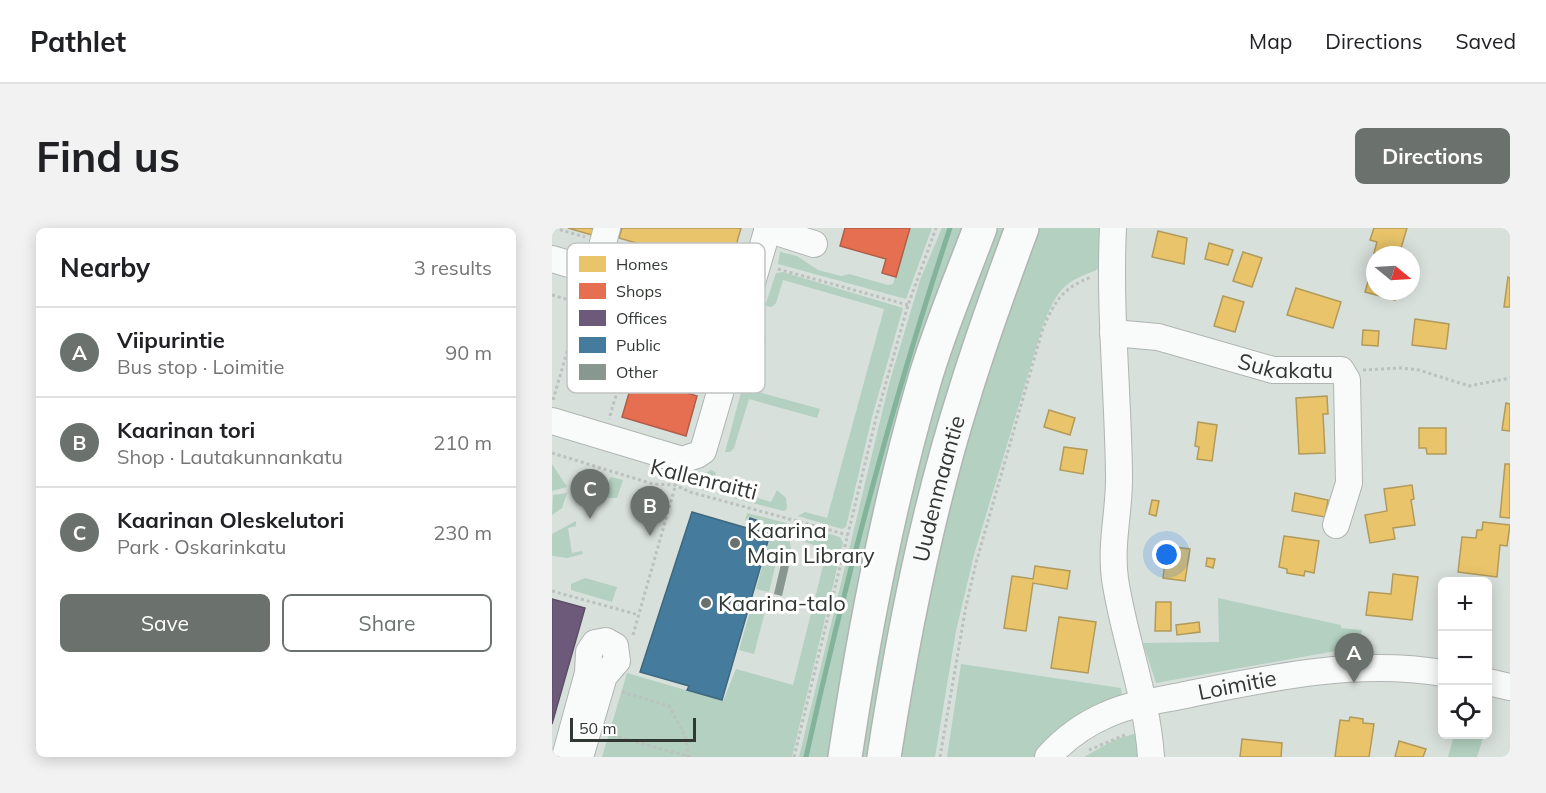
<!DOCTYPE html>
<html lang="en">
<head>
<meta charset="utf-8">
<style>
	body { margin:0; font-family:Mulish,sans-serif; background:#f2f2f2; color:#202124 }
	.controls { position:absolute; right:18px; bottom:18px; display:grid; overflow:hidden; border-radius:9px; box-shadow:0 3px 15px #0003 }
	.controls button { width:54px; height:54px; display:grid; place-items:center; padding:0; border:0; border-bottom:2px solid #e0e0e0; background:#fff; color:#202124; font:30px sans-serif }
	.compass { position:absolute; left:814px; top:18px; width:54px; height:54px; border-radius:50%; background:#fff; box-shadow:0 3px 15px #0003; rotate:108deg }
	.scale { position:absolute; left:18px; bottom:15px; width:126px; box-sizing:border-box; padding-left:6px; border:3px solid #313733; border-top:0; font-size:16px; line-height:21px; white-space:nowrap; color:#313733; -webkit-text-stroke:4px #fff; paint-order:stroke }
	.you { position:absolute; left:615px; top:327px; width:21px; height:21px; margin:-15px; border:4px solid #fff; border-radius:50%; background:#1a73e8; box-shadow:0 0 0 9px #1a73e833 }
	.badge { display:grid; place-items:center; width:39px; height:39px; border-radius:50%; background:#6b726e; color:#fff; font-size:20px; font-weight:700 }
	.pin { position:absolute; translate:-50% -50px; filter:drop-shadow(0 2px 3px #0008) }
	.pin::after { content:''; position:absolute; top:32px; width:21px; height:18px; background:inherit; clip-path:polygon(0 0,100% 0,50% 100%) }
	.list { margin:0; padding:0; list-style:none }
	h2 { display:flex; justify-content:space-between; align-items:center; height:78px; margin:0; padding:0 24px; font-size:26px }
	h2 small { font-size:20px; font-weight:400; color:#757577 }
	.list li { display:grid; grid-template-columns:39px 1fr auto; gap:18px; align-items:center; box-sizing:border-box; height:90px; padding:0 24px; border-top:2px solid #e0e0e0 }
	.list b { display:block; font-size:22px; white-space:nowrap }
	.list p { margin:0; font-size:20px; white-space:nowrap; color:#757577 }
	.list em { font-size:20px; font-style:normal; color:#757577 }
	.actions { display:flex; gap:12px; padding:18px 24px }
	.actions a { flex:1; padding:14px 0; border:2px solid #6b726e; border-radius:9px; text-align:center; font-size:21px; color:#6b726e }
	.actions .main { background:#6b726e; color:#fff }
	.icon { flex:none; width:33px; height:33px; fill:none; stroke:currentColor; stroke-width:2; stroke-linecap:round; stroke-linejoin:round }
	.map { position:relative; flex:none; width:958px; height:529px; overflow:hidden; border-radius:9px }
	header { display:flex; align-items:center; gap:36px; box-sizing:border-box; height:84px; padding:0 30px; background:#fff; border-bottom:2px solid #e0e0e0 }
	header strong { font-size:28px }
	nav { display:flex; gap:33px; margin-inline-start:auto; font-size:21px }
	.intro { display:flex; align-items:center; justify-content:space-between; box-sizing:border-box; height:144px; padding:0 36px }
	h1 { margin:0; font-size:42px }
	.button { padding:15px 27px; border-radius:9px; background:#6b726e; color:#fff; font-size:21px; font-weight:700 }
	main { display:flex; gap:36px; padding:0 36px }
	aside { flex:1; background:#fff; border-radius:9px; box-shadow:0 3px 15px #0003 }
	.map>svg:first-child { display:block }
	.green { fill:#b3d0c0 }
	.homes { fill:#e9c46a; stroke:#b29a5a; stroke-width:1.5 }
	.shops { fill:#e76f51; stroke:#b05e48; stroke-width:1.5 }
	.offices { fill:#6d597a; stroke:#5b4f65; stroke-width:1.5 }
	.public { fill:#457b9d; stroke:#3f677d; stroke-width:1.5 }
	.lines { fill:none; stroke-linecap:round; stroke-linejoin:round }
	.stream { stroke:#84b39b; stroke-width:5 }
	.building { fill:#889790 }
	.minor-casing { stroke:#afb5b2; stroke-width:28 }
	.major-casing { stroke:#afb5b2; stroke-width:36 }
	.path { stroke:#bcc0be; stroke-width:3; stroke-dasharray:3 3; stroke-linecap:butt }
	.minor { stroke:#f9fafa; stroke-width:26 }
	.major { stroke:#f9fafa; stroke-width:33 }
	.poi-dot { fill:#6b726e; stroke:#fff; stroke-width:2 }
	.labels { text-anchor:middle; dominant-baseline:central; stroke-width:6; stroke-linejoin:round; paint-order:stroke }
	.street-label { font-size:22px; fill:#313733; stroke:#fff }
	.poi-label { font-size:22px; fill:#313733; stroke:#fff; text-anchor:start }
	.key { fill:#fff; stroke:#c1c3c2; stroke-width:1.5 }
	.key-label { font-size:16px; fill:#313733 }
</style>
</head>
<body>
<header>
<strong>Pathlet</strong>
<nav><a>Map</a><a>Directions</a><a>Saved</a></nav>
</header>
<div class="intro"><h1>Find us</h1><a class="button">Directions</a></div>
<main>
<aside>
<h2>Nearby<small>3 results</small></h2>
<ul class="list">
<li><span class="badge">A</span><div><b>Viipurintie</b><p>Bus stop · Loimitie</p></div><em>90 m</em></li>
<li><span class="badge">B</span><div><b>Kaarinan tori</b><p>Shop · Lautakunnankatu</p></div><em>210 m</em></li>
<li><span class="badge">C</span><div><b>Kaarinan Oleskelutori</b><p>Park · Oskarinkatu</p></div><em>230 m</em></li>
</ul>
<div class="actions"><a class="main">Save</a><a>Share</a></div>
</aside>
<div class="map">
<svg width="958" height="529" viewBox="0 0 958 529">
	<rect width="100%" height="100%" fill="#d8e0dc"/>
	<g class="green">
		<polygon points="358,0 380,0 354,71 226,36 228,24 245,28 266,42 289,48 297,46 336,57 341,56"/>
		<polygon points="390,0 414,0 320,312 276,529 247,529 337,156 368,52"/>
		<polygon points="437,0 455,0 322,529 307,529 357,249"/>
		<path d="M 485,0 L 553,0 L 548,40 C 541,44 533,46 526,50 C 505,59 498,80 490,100 L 422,327 L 404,403 L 383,529 L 345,529 L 372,375 L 415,205 Z"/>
		<polygon points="231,44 351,80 320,189 294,299 290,301 246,288 253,284 275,290 332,81 231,52 224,75 220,79 213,78 224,45"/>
		<polygon points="206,101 212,103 214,111 199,162 268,181 265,190 197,171 182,220 178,224 173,224"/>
		<polygon points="0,236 15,259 0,263"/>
		<polygon points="159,242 164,245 160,262 156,264 135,257"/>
		<polygon points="59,249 71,252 65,270 57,270 51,263"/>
		<polygon points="179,262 219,274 225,262 234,270 235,281 232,283 181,270"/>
		<polygon points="15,265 10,280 0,287 1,267"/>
		<polygon points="195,285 234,295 240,325 227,322 217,364 204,361 219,306 207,302 209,292 197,289 193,293"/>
		<polygon points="24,293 24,298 16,300 20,325 30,323 31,326 15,330 0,328 0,306"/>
		<polygon points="246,297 288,309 291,315 240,529 50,529 75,445 171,473 184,441 241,457 275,322 253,314"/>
		<polygon points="33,350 65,359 60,374 19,362 19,356"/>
		<polygon points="666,370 789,397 789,400 810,402 806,419 604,455 591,415 667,414"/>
		<polygon points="199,380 213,384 202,426 187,422"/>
		<polygon points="409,436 569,460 571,473 487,529 395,529"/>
		<polygon points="588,504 592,529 532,529 562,512"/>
		<polygon points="902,507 932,507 925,529 896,529"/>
	</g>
	<g class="homes">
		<polygon points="16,0 42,0 40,7"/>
		<polygon points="70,0 189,0 177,42 67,10"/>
		<polygon points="822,0 855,0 847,27 822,25 825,14 818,12"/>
		<polygon points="606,3 635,10 632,36 600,29"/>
		<polygon points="657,15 681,22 676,37 653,31"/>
		<polygon points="691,24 710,30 700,59 681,53"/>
		<polygon points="823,30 823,63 845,63 843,72 813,64"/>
		<polygon points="956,49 958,50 958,79 952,79"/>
		<polygon points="744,60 789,74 781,100 735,87"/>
		<polygon points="671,68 692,74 683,104 662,98"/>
		<polygon points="863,91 897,96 894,121 860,117"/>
		<polygon points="811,102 827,103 826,118 810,117"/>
		<polygon points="775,168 776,186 771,186 773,225 747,226 744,170"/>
		<polygon points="954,175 958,176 958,203 950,202"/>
		<polygon points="497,182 523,190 518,207 492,199"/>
		<polygon points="646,194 665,197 660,233 645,231 647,219 643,218"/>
		<polygon points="867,200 894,200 894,226 875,226 874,220 867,220"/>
		<polygon points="512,219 535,222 531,246 508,242"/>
		<polygon points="953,236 958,236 958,290 948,289"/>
		<polygon points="860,257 862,271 859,272 863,297 841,300 843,311 818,315 813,287 835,283 832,261"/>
		<polygon points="743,265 776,272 773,289 740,283"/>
		<polygon points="600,272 607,273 604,288 597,286"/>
		<polygon points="931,294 958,297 955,318 948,317 945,349 906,344 910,309 924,310 925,302 930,302"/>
		<polygon points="732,308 767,313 762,345 753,343 752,348 735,345 735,341 727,339"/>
		<polygon points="615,318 638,321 633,353 611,350"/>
		<polygon points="655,330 663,331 661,340 654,338"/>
		<polygon points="483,338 518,343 515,361 481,355 474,403 452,400 460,348 481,351"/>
		<polygon points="841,346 866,349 860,392 814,387 817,364 839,366"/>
		<polygon points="604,374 619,374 619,403 603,403"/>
		<polygon points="507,389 544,394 536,445 499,440"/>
		<polygon points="647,394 648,404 625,407 624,397"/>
		<polygon points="798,489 811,491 811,495 822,496 817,529 783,529 788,492 797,493"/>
		<polygon points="690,511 730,515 729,529 688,529"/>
		<polygon points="847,513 874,521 871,529 843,529"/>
	</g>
	<g class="shops">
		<polygon points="293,0 358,0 344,49 330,45 334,31 288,18"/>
		<polygon points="46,85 150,115 135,165 145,168 134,208 70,189 85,138 78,136 68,123 38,115"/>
	</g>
	<polygon class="offices" points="0,371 33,380 0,496"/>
	<polygon class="public" points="140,284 195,300 198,290 207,293 204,302 218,306 170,472 135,462 137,458 88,444"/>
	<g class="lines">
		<path class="stream" d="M 254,529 C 294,350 340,174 398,0"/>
	</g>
	<polygon class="building" points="232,323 240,325 230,368 222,366"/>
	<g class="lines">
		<g class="minor-casing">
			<g id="minor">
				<path d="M 561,0 C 557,82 566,164 567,246 C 568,281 558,315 563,351 C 572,411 595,468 599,529"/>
				<polyline points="215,1 262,16"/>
				<polyline points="0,31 190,88"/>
				<polyline points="43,44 55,0"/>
				<path id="s1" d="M 561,105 L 606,109 L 721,142 L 789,142 L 795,152 L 797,255 L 784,297"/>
				<polyline points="0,193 130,232 145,227 151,223 216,0"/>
				<polyline points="936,454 958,459"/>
				<polyline points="13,529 36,445 37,424 43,415 54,413 63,418 65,433 52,448 28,529"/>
				<path id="s2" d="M 496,529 C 513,510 531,497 554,487 C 580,475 611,472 638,466 C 721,449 806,431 891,445"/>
			</g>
		</g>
		<g class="major-casing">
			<g id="major">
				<path d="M 293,529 C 312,403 336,277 372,154 C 387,102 409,51 428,0"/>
				<path id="s3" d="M 332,529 C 351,406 375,283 413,164 C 430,109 450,54 470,0"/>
			</g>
		</g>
		<g class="path">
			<polyline points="2,0 33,9"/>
			<polyline points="71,19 180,50"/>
			<polyline points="226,41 356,77"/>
			<polyline points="0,67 163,113"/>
			<polyline points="17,117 61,129 72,140 57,191"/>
			<polyline points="811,142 849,140 867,142 917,158 958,150"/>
			<polyline points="1,172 17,117 37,62"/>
			<polyline points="0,225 101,256 123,257 138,264 296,307"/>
			<polyline points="0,363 87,387"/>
			<polyline points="81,407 125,252"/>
			<polyline points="70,464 117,478 134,510 136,529"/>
			<polyline points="55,506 139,529"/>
			<polyline points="537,522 575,506"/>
			<polyline points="242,529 324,190 356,77 384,0"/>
			<path d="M 388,529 L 414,378 L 424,335 L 491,100 C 504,71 510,61 539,49"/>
		</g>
		<use href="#minor" class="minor"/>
		<use href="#major" class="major"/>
	</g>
	<g class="poi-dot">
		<circle cx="183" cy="315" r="6"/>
		<circle cx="154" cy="375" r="6"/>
	</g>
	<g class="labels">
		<g class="street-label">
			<text stroke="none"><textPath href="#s1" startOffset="177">Sukakatu</textPath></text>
			<text transform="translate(152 251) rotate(14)">Kallenraitti</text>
			<text stroke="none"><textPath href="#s3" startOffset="274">Uudenmaantie</textPath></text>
			<text stroke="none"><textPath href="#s2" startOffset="207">Loimitie</textPath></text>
		</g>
		<g class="poi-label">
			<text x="195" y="302">Kaarina<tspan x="195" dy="25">Main Library</tspan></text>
			<text x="166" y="375">Kaarina-talo</text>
		</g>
	</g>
	<rect x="15" y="15" width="198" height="150" rx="9" class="key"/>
	<rect x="27" y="28" width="27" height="16" fill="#e9c46a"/>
	<rect x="27" y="55" width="27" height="16" fill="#e76f51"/>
	<rect x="27" y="82" width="27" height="16" fill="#6d597a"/>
	<rect x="27" y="109" width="27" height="16" fill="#457b9d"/>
	<rect x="27" y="136" width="27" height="16" fill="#889790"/>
	<g class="key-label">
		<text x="64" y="42">Homes</text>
		<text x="64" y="69">Shops</text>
		<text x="64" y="96">Offices</text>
		<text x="64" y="123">Public</text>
		<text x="64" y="150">Other</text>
	</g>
</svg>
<div class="controls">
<button>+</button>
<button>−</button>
<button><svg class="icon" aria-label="locate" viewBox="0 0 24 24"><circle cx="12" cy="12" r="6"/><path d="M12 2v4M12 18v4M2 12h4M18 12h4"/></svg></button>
</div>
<svg class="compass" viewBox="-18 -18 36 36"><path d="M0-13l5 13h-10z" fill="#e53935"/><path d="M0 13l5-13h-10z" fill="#757577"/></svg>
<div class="scale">50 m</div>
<div class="you"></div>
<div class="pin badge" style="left:802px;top:455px">A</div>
<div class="pin badge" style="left:98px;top:308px">B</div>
<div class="pin badge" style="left:38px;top:291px">C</div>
</div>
</main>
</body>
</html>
